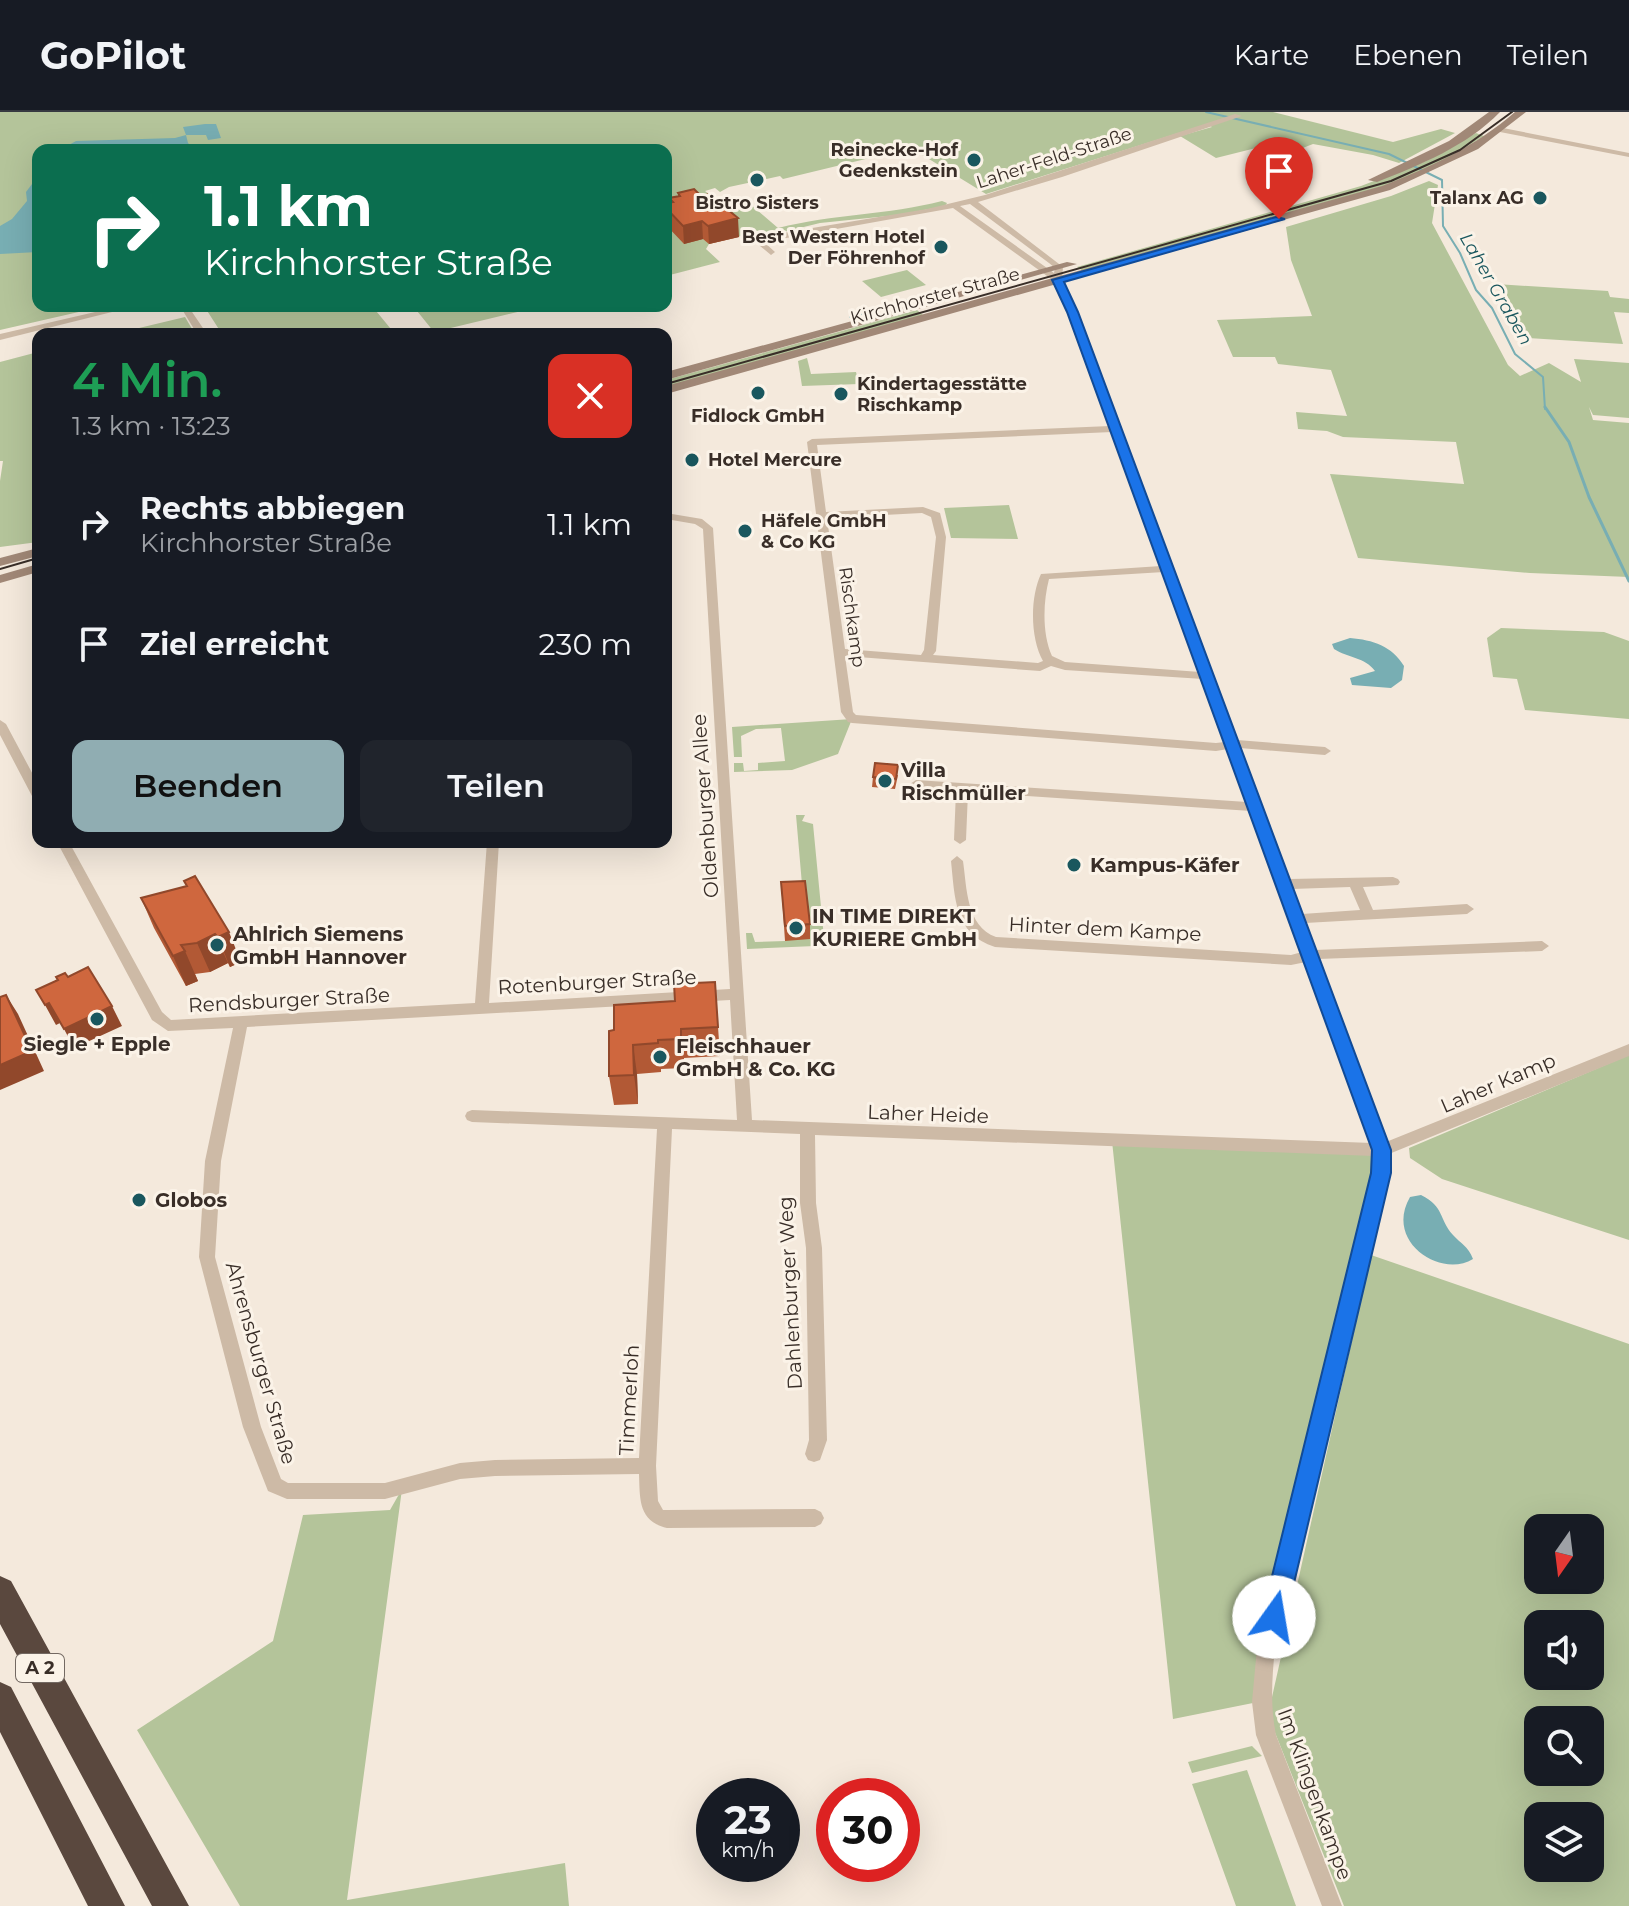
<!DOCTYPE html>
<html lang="de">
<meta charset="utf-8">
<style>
body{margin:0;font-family:Montserrat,sans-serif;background:#20242c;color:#f1f3f6;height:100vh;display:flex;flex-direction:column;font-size:30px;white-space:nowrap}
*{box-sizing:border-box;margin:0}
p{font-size:26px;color:#9ea1a6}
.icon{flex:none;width:44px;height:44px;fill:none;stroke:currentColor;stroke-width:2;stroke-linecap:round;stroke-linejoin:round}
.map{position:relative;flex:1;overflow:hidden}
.sheet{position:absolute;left:32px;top:216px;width:640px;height:520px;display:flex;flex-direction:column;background:#171b24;border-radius:16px;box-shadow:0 8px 32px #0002}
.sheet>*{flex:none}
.top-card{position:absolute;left:32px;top:32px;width:640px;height:168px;border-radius:16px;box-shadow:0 8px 32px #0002;background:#0b6e4f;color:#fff;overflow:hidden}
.needle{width:52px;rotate:194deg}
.fabs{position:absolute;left:1524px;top:1402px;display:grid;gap:16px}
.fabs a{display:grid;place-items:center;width:80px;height:80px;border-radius:16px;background:#171b24;box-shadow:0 8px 32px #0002;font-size:40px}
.speed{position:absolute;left:696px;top:1666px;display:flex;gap:16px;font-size:40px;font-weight:700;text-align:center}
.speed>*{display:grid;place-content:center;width:104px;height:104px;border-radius:50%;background:#171b24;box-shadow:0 8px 32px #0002;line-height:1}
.speed small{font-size:20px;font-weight:400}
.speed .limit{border:12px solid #d22;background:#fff;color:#111}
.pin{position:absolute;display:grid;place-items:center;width:68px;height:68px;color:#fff;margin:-82px -34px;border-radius:50% 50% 50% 0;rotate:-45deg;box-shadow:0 0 8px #0007}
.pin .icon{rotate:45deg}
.me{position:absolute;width:88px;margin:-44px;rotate:13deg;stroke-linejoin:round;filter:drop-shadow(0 0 6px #0008)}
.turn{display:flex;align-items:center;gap:28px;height:168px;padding:0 40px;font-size:36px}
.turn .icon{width:104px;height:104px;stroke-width:2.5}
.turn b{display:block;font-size:56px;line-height:68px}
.round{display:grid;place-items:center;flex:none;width:84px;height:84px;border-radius:16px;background:#20242c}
.summary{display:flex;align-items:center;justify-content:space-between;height:136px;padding:0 40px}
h1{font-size:48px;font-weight:600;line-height:60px;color:#1e9e55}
.button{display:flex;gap:16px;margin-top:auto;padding:16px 40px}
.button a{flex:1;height:92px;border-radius:16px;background:#90adb2;color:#111;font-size:32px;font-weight:600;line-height:92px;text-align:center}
.button a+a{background:#20242c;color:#f1f3f6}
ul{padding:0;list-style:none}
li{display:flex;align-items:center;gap:24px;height:120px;padding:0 40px}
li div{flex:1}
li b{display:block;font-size:30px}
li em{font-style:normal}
header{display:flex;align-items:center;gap:48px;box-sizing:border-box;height:112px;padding:0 40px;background:#171b24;border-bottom:2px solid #363941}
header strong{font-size:38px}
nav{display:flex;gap:44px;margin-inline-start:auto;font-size:28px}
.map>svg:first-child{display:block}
.green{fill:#b4c49a;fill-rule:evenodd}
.water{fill:#78aeb3}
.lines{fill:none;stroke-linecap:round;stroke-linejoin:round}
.stream-far1{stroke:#78aeb3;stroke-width:2}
.stream{stroke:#78aeb3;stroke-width:3}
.street{fill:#cdbaa6;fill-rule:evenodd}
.secondary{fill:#a18877;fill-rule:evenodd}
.highway{fill:#5a483e;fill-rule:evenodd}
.tram{stroke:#392e28;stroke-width:2}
.wall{fill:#b25935}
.shaded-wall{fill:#91482b}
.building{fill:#cf673e;stroke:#91482b;stroke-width:2}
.route{fill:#1a73e8;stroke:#114b97;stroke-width:2}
.poi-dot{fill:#1a575e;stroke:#fbf3e8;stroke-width:3}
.labels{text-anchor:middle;stroke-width:6;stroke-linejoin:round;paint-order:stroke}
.far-poi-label{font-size:18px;font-weight:bold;fill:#392e28;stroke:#fbf3e8;text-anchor:end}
.far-street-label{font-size:18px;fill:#392e28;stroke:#fbf3e8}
.far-water-label{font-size:18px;font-style:italic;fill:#1a575e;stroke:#fbf3e8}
.shield{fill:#fbf3e8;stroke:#736962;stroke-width:2}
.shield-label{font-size:18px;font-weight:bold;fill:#392e28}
.poi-label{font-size:20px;font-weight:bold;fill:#392e28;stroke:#fbf3e8;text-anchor:start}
.street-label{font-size:20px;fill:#392e28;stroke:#fbf3e8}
</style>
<header>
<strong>GoPilot</strong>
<nav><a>Karte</a><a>Ebenen</a><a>Teilen</a></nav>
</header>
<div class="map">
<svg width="1629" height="1794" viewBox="0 0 1629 1794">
<rect width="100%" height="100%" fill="#f4e9dc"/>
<path class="green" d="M 0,0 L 1273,0 L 1393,30 L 1441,17 L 1455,21 L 1399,51 L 1373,43 L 1313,32 L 1290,41 L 1260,35 L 1216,46 L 1180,24 L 1212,15 L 1207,12 L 986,82 L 911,36 L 783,67 L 780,64 L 729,75 L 720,80 L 715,76 L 705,79 L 720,91 L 743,86 L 778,116 C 833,102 888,103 942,89 L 947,91 L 945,94 L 898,103 L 820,111 L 763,125 L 759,122 L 765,118 L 709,132 L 706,137 L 720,150 L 666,164 L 666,38 L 38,38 L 38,194 L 105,194 L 0,218 Z
M 1476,21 L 1484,24 L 1437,53 L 1371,79 L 1083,159 L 1077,155 L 1361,74 L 1426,49 Z
M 1429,69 L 1438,73 L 1432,111 L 1508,253 L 1520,264 L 1549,251 L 1581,270 L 1574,247 L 1629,251 L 1629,306 L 1593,303 L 1589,295 L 1593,308 L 1629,311 L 1629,465 L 1530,461 L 1358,446 L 1330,362 L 1464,372 L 1456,330 L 1343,325 L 1327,319 L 1298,317 L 1296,300 L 1347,304 L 1331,258 L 1278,252 L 1275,245 L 1233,245 L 1217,208 L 1312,204 L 1291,148 L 1286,115 L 1391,84 Z
M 907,158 L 926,173 L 881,185 L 862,169 Z
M 1496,172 L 1608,179 L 1610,185 L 1629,187 L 1629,201 L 1614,200 L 1623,232 L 1528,226 Z
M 204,194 L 372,194 L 395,222 L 222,222 Z
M 413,194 L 543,194 L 434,220 Z
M 917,198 L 923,203 L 666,275 L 666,268 Z
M 185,205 L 195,222 L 114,222 Z
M 38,240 L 38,430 L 0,435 L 0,369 L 3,349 L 0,349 L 0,250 Z
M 807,246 L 811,262 L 856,260 L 859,272 L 802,274 L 798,249 Z
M 1009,393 L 1018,427 L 951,426 L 944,396 Z
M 1501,516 L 1604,520 L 1629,529 L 1629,607 L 1525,598 L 1517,567 L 1493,565 L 1487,526 Z
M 852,607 L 838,642 L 792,658 L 734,660 L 734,651 L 743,651 L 744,659 L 758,658 L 758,651 L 785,649 L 781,616 L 756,617 L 741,624 L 742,645 L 734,645 L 732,615 Z
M 796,703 L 805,703 L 802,709 L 813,712 L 824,826 L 815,834 L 747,837 L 746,821 L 752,821 L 755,830 L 785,829 L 803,784 Z
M 1629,943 L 1629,1128 L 1442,1067 L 1410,1046 L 1409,1036 Z
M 1112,1029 L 1382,1038 L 1253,1591 L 1173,1607 Z
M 1371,1143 L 1629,1232 L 1629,1794 L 1344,1794 L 1268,1603 ZM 1538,1416 L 1590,1416 L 1590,1468 L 1538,1468 ZM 1538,1512 L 1590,1512 L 1590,1564 L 1538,1564 ZM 1538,1608 L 1590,1608 L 1590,1660 L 1538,1660 ZM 1538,1704 L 1590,1704 L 1590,1756 L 1538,1756 Z
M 402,1377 L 347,1788 L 565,1751 L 569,1794 L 240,1794 L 137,1618 L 273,1529 L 303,1403 L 390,1398 Z
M 1252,1634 L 1262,1644 L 1192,1661 L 1188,1650 Z
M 1247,1658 L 1296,1794 L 1236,1794 L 1192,1672 Z"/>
<path class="water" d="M 205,12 L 216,12 L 221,26 L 208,28 L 206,23 L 186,23 L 188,31 L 195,38 L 60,38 L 76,29 L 175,26 L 186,23 L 183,15 Z
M 38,64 L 38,140 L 0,142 L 0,114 L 12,107 L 27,89 L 26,80 Z
M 1350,526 C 1373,528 1392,534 1404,554 L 1402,568 L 1391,576 L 1352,573 L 1350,566 L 1375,559 C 1365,545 1348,546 1334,537 L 1332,532 Z
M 1421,1083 C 1445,1095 1438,1106 1453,1123 C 1461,1132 1468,1134 1473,1147 C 1441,1167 1384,1130 1410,1085 Z"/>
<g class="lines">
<path class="stream-far1" d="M 1206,0 L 1389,42 L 1442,68 L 1443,114 L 1460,141 L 1476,178 L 1492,196 L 1515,242 L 1543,265 L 1545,297
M 898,191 L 928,182
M 850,205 L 882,196"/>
<path class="stream" d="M 1545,295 L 1569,330 L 1589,385 L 1629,469"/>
<path class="street" d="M 1235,2 L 1242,4 L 1062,65 L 978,90 L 1063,155 L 1062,168 L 1074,192 L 1237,628 L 1325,635 L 1331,639 L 1325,643 L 1240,636 L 1289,767 L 1393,765 L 1398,767 L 1400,770 L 1398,773 L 1363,775 L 1373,798 L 1467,792 L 1474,797 L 1467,802 L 1305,811 L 1315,838 L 1542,829 L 1549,834 L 1542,839 L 1318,847 L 1386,1030 L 1629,932 L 1629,944 L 1389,1042 L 1389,1061 L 1275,1536 C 1272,1565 1270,1594 1276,1623 L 1342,1794 L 1322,1794 L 1256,1623 L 1252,1590 L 1257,1536 L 1373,1061 L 1374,1044 L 815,1023 L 816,1091 L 822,1136 L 827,1328 L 820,1348 L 814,1350 L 808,1348 L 805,1342 L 809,1328 L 806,1136 L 800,1091 L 800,1022 L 672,1017 L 656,1354 L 658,1389 L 663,1398 L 667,1398 L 815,1397 L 821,1400 L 824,1406 L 821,1412 L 815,1415 L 667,1416 C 638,1409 640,1387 639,1362 L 495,1364 L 460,1367 L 385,1387 L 287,1387 L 268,1379 L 243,1315 L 199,1145 L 205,1049 L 233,916 L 168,919 L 152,908 L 57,730 L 69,730 L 162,900 L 171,908 L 475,891 L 487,730 L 499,730 L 489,891 L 730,877 L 703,417 L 695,412 L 666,407 L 666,401 L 702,407 L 713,416 L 752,1008 L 1372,1031 L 1306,850 L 1291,853 L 995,835 C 954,822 955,786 951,749 L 957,744 L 963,749 C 967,776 966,814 996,825 L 1291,843 L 1302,840 L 1251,699 L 968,680 L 966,728 L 960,732 L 954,728 L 956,679 L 916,676 L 910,672 L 916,668 L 1247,690 L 1228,637 L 1216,639 L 852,611 L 848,610 L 841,600 L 807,330 L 812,327 L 1110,314 L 1066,192 L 1054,169 L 953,96 L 764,130 L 775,140 L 771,143 L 754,129 L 782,121 L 927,97 L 985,83 ZM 970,92 L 1049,151 L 1055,156 L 1054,161 L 960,94 ZM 1112,320 L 1161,454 L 1041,462 C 1030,485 1030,526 1043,549 L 1038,551 L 933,543 L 936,539 L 946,425 L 940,401 L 923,395 L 826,400 L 817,333 ZM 922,401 L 931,405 L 936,425 L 924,538 L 921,543 L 845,537 L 827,406 ZM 1164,460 L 1200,560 L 1065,550 L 1052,544 C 1042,522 1043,490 1049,467 ZM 845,544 L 1040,559 L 1051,554 L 1065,558 L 1203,567 L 1225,630 L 1216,631 L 856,603 L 853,600 ZM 1350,775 L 1360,798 L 1302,802 L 1292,777 ZM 730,888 L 737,1008 L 472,998 L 467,1000 L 465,1004 L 467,1008 L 472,1010 L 657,1017 L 639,1346 L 495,1348 L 460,1351 L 385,1371 L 288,1371 L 281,1367 L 261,1315 L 215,1145 L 221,1049 L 247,915 Z
M 1503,16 L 1629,41 L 1629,45 L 1500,20 L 1500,16 Z
M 121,194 L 136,194 L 0,228 L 0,222 Z
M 180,194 L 188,194 L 207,222 L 197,222 Z
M 0,608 L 6,612 L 38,672 L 38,688 L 32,684 L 0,623 Z"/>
<path class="secondary" d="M 1489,0 L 1500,0 C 1467,34 1420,53 1377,70 L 1368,68 L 1449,29 Z
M 1515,0 L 1526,0 L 1478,37 L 1390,78 L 666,282 L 666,274 L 1382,74 C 1431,55 1476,34 1515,0 Z
M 1067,150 L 1077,152 L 666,268 L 666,260 Z
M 38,436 L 38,444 L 0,454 L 0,446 Z
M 38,452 L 38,460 L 0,471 L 0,463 Z"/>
<path class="highway" d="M 0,1464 L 11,1469 L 189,1794 L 152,1794 L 0,1512 Z
M 0,1570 L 11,1575 L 125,1794 L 88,1794 L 0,1620 Z"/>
<path class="tram" d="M 666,272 L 1391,69 L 1460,38 L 1512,0
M 0,457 L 38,446"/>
</g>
<path class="wall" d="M 678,81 L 739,125 L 709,132 L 703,127 L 684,132 L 666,113 L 666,91 L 669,90 L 669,86 L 678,84 Z
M 898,663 L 895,677 L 872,675 L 873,665 Z
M 184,769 L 241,850 L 230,855 L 228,851 L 210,860 L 195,862 L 198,869 L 186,874 L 154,816 L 141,786 L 187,775 Z
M 781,770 L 810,812 L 810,827 L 785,829 Z
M 715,870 L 720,944 L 684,946 L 684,956 L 661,957 L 661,960 L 637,962 L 638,992 L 614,993 L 609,964 L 614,918 Z"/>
<path class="shaded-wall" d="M 738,106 L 739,125 L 709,132 L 708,114 Z
M 702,109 L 703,127 L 684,132 L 683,114 Z
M 229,820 L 241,850 L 230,855 L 218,825 Z
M 215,822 L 228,851 L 210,860 L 197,831 Z
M 185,839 L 198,869 L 186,874 L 173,844 Z
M 6,883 L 18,902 L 44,959 L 0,978 L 0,953 Z
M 49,891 L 60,911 L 56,913 L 45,893 Z
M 112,894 L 122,914 L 74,936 L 64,917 Z
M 633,933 L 637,962 L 638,992 L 634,963 Z"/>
<path class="building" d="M 694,77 L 701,84 L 709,82 L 738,106 L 708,114 L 702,109 L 683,114 L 666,96 L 666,91 L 673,90 L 669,86 L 680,84 L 678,81 Z
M 875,651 L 898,653 L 896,667 L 873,665 Z
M 195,764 L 229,820 L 218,825 L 215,822 L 197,831 L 181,833 L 185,839 L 173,844 L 141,786 L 187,774 L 184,769 Z
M 805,769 L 810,812 L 785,814 L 781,770 Z
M 88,855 L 112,894 L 64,917 L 49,891 L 45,893 L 36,878 L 58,868 L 56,865 L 65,861 L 68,865 Z
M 715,870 L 718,915 L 681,917 L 681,927 L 658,928 L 658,931 L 633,933 L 634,963 L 609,964 L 609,919 L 614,918 L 614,893 L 675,889 L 674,872 Z
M 6,883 L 32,939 L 0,953 L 0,885 Z"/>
<path class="route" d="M 1276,105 L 1285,107 L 1064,170 L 1078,200 L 1391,1038 L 1391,1061 L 1286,1505 L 1282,1514 L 1274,1517 L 1265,1514 L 1262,1505 L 1371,1061 L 1372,1038 L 1067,200 L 1052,168 Z"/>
<g class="poi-dot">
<circle cx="974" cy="48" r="8"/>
<circle cx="757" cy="68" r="8"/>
<circle cx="1540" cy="86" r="8"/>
<circle cx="941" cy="135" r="8"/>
<circle cx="758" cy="281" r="8"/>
<circle cx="841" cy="282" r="8"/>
<circle cx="692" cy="348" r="8"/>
<circle cx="745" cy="419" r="8"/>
<circle cx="885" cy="669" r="8"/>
<circle cx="1074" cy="753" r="8"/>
<circle cx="796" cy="816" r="8"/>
<circle cx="217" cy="833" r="8"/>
<circle cx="97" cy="907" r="8"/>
<circle cx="660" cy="945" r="8"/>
<circle cx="139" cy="1088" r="8"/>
</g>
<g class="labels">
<g class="far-poi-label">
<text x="958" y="44">Reinecke-Hof<tspan x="958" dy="21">Gedenkstein</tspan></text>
<text x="1524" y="92">Talanx AG</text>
<text x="757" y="97" text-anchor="middle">Bistro Sisters</text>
<text x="925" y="131">Best Western Hotel<tspan x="925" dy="21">Der Föhrenhof</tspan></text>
<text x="857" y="278" text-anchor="start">Kindertagesstätte<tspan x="857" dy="21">Rischkamp</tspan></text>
<text x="758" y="310" text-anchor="middle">Fidlock GmbH</text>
<text x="708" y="354" text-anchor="start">Hotel Mercure</text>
<text x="761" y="415" text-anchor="start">Häfele GmbH<tspan x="761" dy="21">&amp; Co KG</tspan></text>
</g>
<g class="far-street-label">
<text transform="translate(1054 46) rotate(-18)" y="6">Laher-Feld-Straße</text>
<text transform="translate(935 184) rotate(-15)" y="6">Kirchhorster Straße</text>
<text transform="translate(852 505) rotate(82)" y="6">Rischkamp</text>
</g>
<g class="far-water-label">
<text transform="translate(1496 177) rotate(60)" y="6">Laher Graben</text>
</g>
<rect class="shield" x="16" y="1542" width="48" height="28" rx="6"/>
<g class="shield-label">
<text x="40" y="1562">A 2</text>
</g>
<g class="poi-label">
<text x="901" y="665">Villa<tspan x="901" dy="23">Rischmüller</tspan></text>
<text x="1090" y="760">Kampus-Käfer</text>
<text x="812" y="811">IN TIME DIREKT<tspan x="812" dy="23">KURIERE GmbH</tspan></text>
<text x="233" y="829">Ahlrich Siemens<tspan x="233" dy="23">GmbH Hannover</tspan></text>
<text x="97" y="939" text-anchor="middle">Siegle + Epple</text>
<text x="676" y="941">Fleischhauer<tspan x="676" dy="23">GmbH &amp; Co. KG</tspan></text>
<text x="155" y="1095">Globos</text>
</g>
<g class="street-label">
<text transform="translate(705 694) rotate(-94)" y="7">Oldenburger Allee</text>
<text transform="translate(1105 817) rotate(3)" y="7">Hinter dem Kampe</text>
<text transform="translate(597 870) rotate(-3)" y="7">Rotenburger Straße</text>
<text transform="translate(289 888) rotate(-3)" y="7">Rendsburger Straße</text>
<text transform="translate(1498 971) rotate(-23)" y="7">Laher Kamp</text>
<text transform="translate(928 1002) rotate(2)" y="7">Laher Heide</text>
<text transform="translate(790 1181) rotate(-93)" y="7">Dahlenburger Weg</text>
<text transform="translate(261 1251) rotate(74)" y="7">Ahrensburger Straße</text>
<text transform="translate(629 1288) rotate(-87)" y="7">Timmerloh</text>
<text transform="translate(1315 1682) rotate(70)" y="7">Im Klingenkampe</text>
</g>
</g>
</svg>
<div class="fabs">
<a><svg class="needle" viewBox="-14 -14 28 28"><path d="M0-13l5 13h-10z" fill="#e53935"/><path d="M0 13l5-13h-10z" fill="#9ea1a6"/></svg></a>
<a><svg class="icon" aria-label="sound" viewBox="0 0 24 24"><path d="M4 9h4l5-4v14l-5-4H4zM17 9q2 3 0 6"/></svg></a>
<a><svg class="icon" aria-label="search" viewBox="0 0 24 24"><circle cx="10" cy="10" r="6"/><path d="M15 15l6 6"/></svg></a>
<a><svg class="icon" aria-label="layers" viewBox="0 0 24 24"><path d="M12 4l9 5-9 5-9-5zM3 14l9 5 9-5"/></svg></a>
</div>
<div class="speed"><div>23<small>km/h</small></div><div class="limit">30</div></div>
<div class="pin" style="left:1279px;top:107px;background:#d93025"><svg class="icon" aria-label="arrive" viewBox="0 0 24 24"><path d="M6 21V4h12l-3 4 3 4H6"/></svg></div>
<svg class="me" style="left:1274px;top:1505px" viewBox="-20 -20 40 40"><circle r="19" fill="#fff"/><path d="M0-13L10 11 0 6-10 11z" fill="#1a73e8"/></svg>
<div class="top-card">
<div class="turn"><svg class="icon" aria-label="right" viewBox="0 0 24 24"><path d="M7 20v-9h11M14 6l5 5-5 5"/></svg><div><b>1.1 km</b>Kirchhorster Straße</div></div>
</div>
<section class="sheet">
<div class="summary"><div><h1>4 Min.</h1><p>1.3 km · 13:23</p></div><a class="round" style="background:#d93025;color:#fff"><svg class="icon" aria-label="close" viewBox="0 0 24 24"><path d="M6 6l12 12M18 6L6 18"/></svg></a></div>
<ul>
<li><svg class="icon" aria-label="right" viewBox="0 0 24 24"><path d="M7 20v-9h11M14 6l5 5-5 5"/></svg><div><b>Rechts abbiegen</b><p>Kirchhorster Straße</p></div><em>1.1 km</em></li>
<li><svg class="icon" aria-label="arrive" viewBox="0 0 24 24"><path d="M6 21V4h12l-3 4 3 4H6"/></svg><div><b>Ziel erreicht</b></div><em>230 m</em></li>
</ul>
<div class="button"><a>Beenden</a><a>Teilen</a></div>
</section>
</div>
